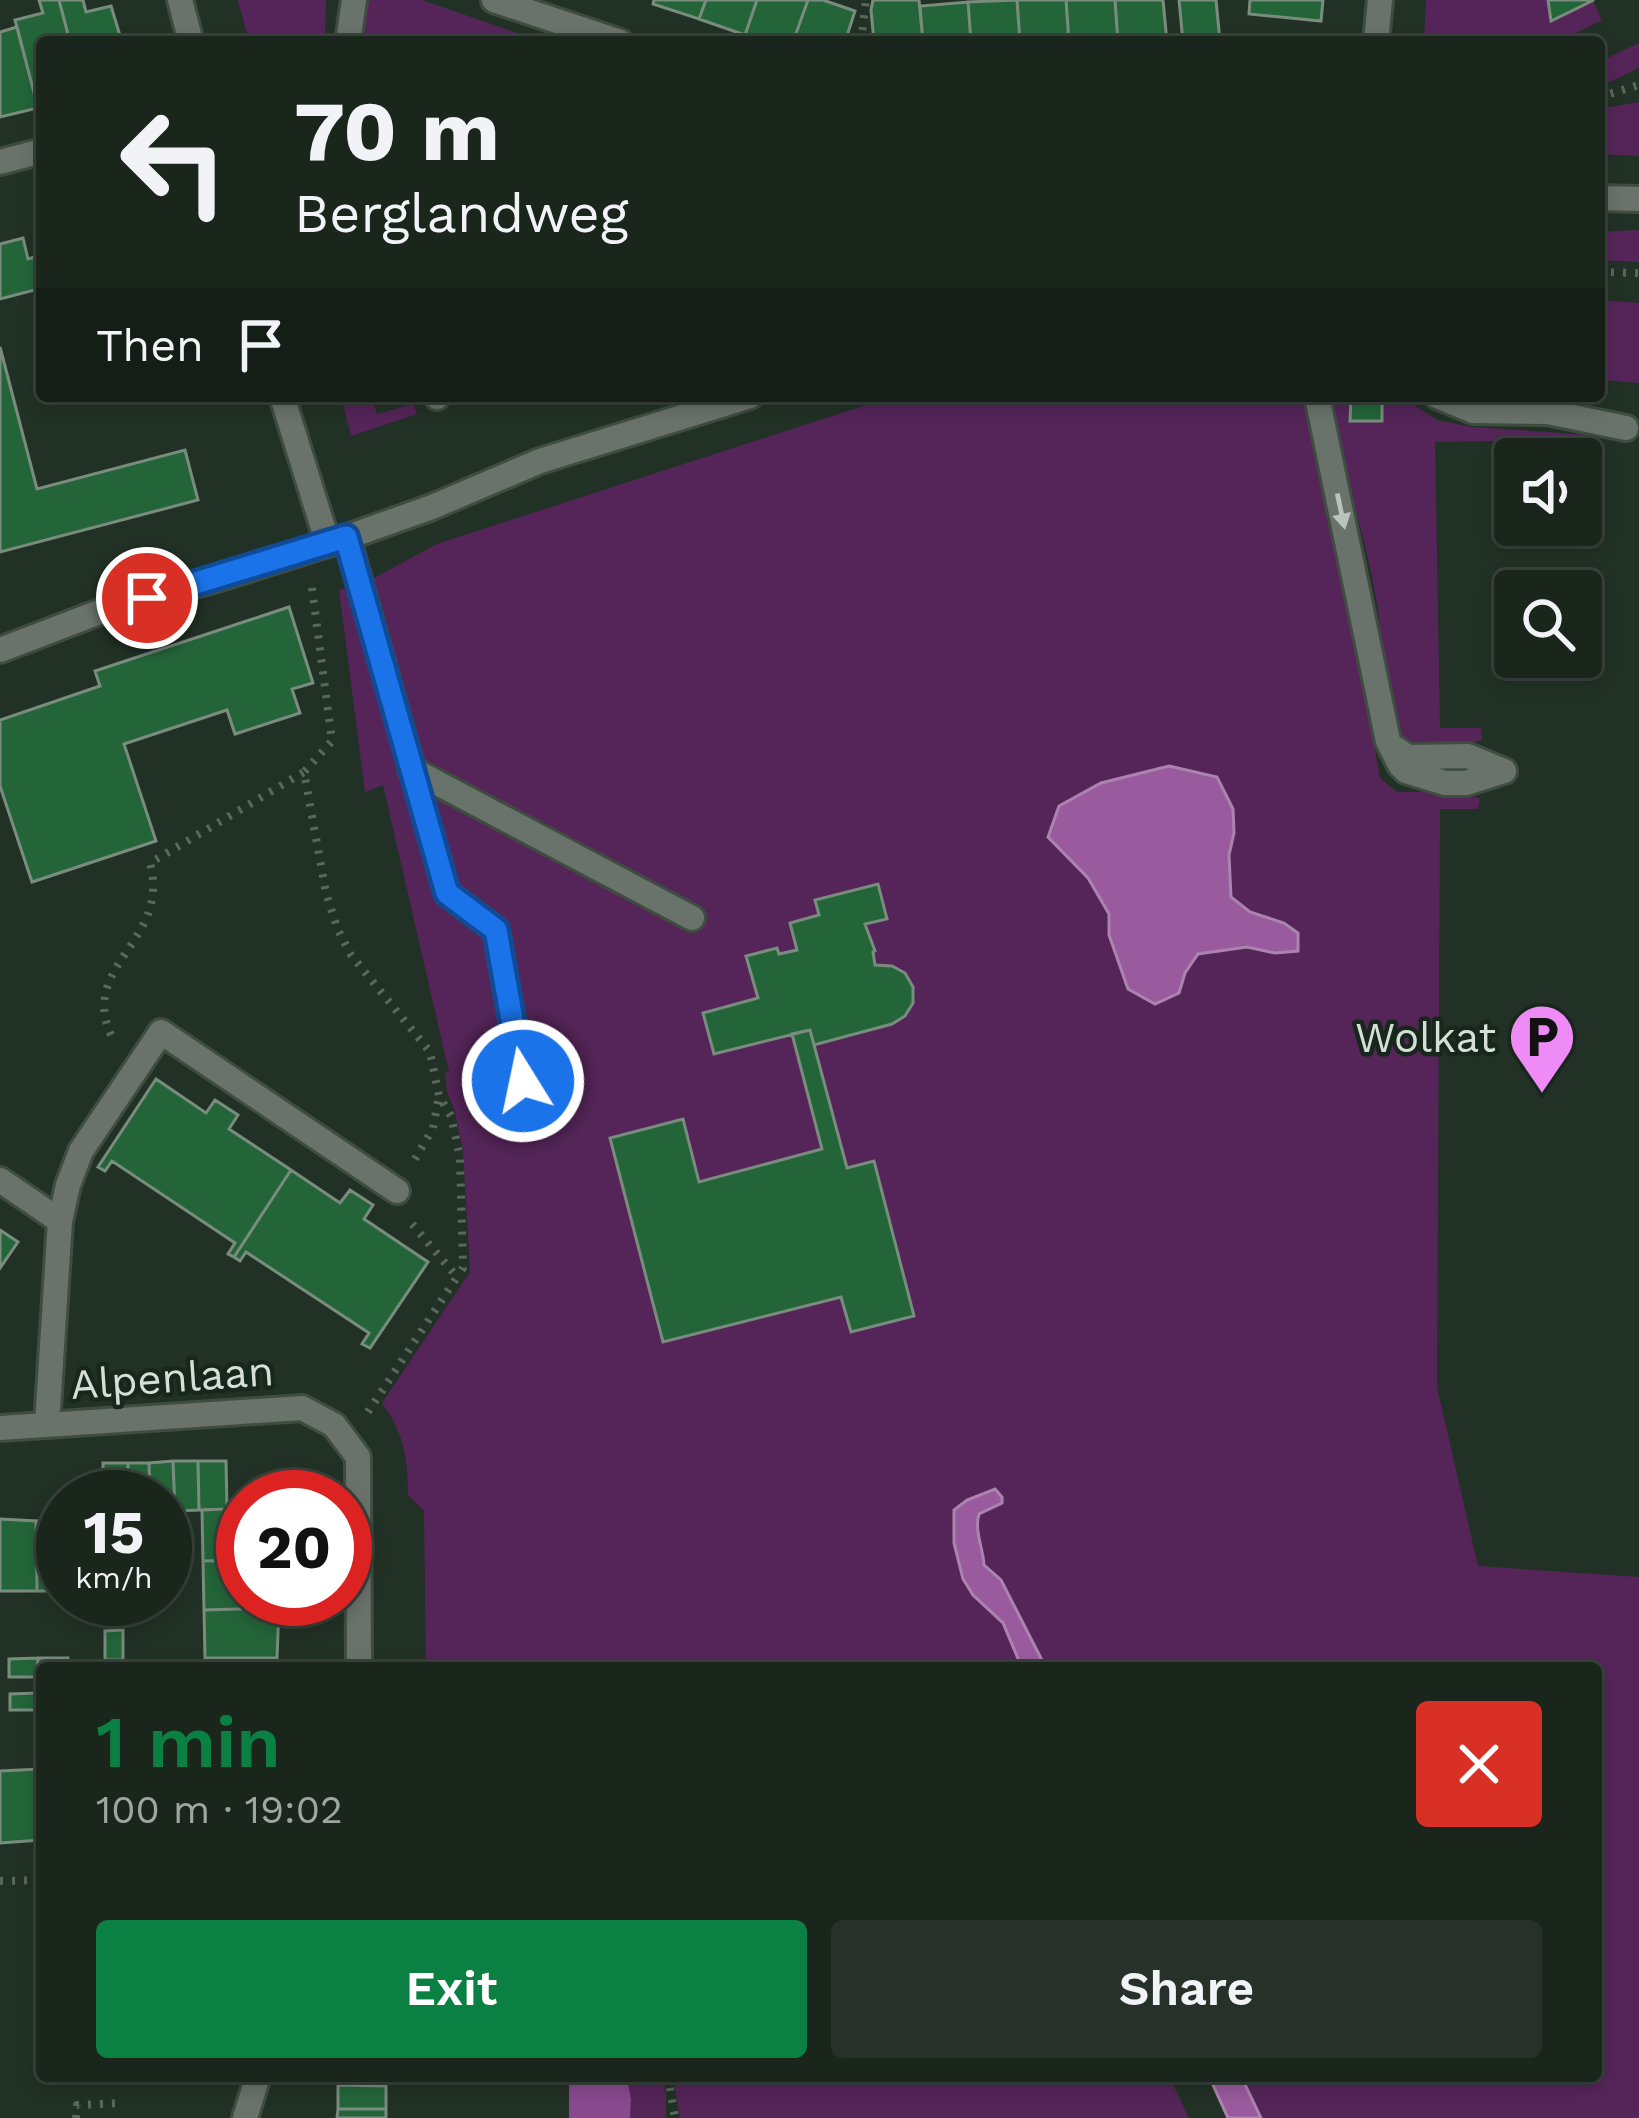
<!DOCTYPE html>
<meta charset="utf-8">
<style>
body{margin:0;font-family:"Work Sans",sans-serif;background:#273129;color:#f1f3f6;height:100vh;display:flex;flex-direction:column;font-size:45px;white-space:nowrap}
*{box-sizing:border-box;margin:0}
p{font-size:39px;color:#9fa5a3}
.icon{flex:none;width:66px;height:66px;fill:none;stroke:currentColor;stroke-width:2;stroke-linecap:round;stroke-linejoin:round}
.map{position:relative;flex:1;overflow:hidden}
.side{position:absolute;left:36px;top:1662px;width:1566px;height:420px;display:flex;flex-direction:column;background:#1a251c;border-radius:12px;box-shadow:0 6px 18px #0003,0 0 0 3px #38423b}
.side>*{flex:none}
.hud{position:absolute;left:36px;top:36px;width:1569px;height:366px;border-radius:12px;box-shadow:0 6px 18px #0003,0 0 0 3px #38423b;background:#1a251c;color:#f1f3f6;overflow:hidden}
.tools{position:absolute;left:1494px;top:438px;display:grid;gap:24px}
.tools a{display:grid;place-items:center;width:108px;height:108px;border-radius:12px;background:#1a251c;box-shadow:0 6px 18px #0003,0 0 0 3px #38423b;font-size:60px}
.speed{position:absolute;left:36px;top:1470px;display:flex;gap:24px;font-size:60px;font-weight:700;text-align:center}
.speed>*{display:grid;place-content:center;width:156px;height:156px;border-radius:50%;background:#1a251c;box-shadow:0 6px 18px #0003,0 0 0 3px #38423b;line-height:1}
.speed small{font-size:30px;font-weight:400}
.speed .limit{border:18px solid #d22;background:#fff;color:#111}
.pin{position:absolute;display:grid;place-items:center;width:102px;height:102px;color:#fff;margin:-51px;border:6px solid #fff;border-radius:50%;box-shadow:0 3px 12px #0007}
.me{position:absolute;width:132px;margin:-66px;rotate:350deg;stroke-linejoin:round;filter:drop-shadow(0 0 9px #0008)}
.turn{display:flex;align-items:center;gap:42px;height:252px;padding:0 60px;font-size:54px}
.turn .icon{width:156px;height:156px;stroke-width:2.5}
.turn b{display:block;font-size:84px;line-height:102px}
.then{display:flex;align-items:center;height:114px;padding:0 60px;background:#0003;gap:24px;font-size:45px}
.round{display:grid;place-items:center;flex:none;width:126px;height:126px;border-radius:12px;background:#273129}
.head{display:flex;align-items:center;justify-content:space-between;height:204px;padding:0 60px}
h1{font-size:72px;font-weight:600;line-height:90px;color:#0b8043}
.action{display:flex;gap:24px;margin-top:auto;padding:24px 60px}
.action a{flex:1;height:138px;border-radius:12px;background:#0b8043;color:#fff;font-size:48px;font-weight:600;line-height:138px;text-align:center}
.action a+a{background:#273129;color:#f1f3f6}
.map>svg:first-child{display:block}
.green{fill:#552559;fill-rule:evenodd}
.forest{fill:#884a8d}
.water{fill:#995b9e;stroke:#ab83af;stroke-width:3}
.building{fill:#236539;stroke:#7a8c7e;stroke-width:3}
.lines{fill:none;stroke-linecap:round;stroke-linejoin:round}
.service-casing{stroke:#3f4d41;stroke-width:30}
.minor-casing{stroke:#3f4d41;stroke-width:30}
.path{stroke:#5a675c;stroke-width:8;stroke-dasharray:3 9;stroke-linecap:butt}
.service{stroke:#6a726c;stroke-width:24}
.minor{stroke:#6a726c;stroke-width:24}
.oneway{fill:#bac4bc}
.route-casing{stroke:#114b97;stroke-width:30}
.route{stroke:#1a73e8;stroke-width:21}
.labels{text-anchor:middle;stroke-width:9;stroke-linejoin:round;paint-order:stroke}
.poi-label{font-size:42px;fill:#d5dfd7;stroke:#18271c;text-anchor:end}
.street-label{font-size:42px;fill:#d5dfd7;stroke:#18271c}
</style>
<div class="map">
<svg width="1639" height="2118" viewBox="0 0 1639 2118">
<rect width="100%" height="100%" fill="#223125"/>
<path class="green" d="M 238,0 L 326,0 L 325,37 L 308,42 L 249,42 Z
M 368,0 L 422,0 L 543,42 L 362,42 Z
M 1426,0 L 1548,0 L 1552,20 L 1593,1 L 1602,20 L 1576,33 L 1580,42 L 1424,42 Z
M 1639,43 L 1639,68 L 1599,87 L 1599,62 Z
M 1639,102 L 1639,156 L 1599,154 L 1599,109 Z
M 1639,230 L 1639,262 L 1599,260 L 1599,232 Z
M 1599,300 L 1639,303 L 1639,383 L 1599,380 Z
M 341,396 L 371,396 L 377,414 L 414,404 L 417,414 L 351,436 Z
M 894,396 L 1302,396 L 1341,561 L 1380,778 L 1397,792 L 1465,792 L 1480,799 L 1478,809 L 1440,809 L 1437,1387 L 1478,1566 L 1639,1577 L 1639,2118 L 1261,2118 L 1241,2076 L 1596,2076 L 1596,1668 L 1046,1668 L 1001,1580 L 984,1566 C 983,1555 974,1523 978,1516 C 982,1509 996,1503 1002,1497 L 995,1489 L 967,1500 L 957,1561 L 973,1595 L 1003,1623 L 1022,1668 L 426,1668 L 424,1510 L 408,1495 C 408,1459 404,1433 382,1403 L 470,1272 L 463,1150 L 455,1112 L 447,1092 L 445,1073 L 449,1072 L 383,785 L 365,792 L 339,590 L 367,580 L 372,584 L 372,579 L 437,544 ZM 1234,833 L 1229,855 L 1231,897 L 1250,912 L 1284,923 L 1298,933 L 1298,950 L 1275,953 L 1247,947 L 1198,954 L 1185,973 L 1179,993 L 1109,935 L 1110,914 L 1088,878 L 1048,837 ZM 878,885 L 887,918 L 865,924 L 875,950 L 873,952 L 875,965 C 889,965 901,967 909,979 C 939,1025 842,1038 815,1045 L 810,1030 L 715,1054 L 703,1013 L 758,998 L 747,956 L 797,950 L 790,924 L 819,915 L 816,900 Z
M 1330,396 L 1351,396 L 1350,420 L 1382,421 L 1382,396 L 1406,396 L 1411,403 L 1437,420 L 1472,427 L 1592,435 L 1601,445 L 1601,459 L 1560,459 L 1558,440 L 1435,442 L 1440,728 L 1481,728 L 1482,740 C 1461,748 1420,755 1403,736 C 1381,713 1384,669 1381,639 C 1375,557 1342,478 1330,396 Z
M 627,2076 L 662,2076 L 666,2093 L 666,2118 L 630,2118 L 631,2100 Z
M 673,2076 L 1169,2076 L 1189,2118 L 680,2118 Z"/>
<path class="forest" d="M 569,2076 L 627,2076 L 631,2100 L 630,2118 L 569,2118 Z"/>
<path class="water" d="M 1169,766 L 1217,777 L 1233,809 L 1234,833 L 1229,855 L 1231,897 L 1250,912 L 1284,923 L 1298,933 L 1298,951 L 1275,953 L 1247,947 L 1198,954 L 1185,973 L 1179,993 L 1155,1004 L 1128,989 L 1109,935 L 1109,914 L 1088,878 L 1048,837 L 1059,806 L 1101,783 Z
M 995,1489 L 1002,1497 L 1002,1503 L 979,1514 C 974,1530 983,1548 984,1565 L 1001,1580 L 1046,1668 L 1022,1668 L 1003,1623 L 973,1595 L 963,1579 L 954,1543 L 954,1510 L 967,1500 Z
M 1209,2076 L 1241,2076 L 1261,2118 L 1228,2118 Z"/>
<path class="building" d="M 39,0 L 59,0 L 70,42 L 42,42 L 42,107 L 38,108 L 15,20 L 43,13 Z
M 59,0 L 83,0 L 86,12 L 111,6 L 122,42 L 70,42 Z
M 654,0 L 706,0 L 699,19 L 653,4 Z
M 706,0 L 757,0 L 745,35 L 699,19 Z
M 757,0 L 808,0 L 793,42 L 763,42 L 745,35 Z
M 808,0 L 823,0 L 855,11 L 845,42 L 793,42 Z
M 873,0 L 919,0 L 923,42 L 874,42 L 871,10 Z
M 1017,0 L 1066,0 L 1069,42 L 1020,42 Z
M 1017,0 L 1020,42 L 971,42 L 968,2 Z
M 1066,0 L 1115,0 L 1118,42 L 1069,42 Z
M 1115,0 L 1163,0 L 1167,42 L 1118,42 Z
M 1179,0 L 1216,0 L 1220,41 L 1183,42 Z
M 1250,0 L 1323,0 L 1321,21 L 1249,14 Z
M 1548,0 L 1594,0 L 1551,21 Z
M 968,2 L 971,42 L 923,42 L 920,6 Z
M 17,27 L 38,108 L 0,117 L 0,32 Z
M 23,238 L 28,259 L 42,255 L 42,288 L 0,299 L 0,244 Z
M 0,347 L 37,489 L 185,450 L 198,500 L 0,552 Z
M 1351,396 L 1382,396 L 1382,421 L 1350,421 Z
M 289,607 L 313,683 L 292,689 L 300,713 L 235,734 L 227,710 L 124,744 L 156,841 L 32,882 L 0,786 L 0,720 L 100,686 L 95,671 Z
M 878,884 L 887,919 L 865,924 L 875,951 L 873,952 L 875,965 L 892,966 L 905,973 L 913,987 L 913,1003 L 905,1016 L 892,1024 L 814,1045 L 810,1030 L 714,1054 L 703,1013 L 758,998 L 746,956 L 777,948 L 779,954 L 797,950 L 790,923 L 819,915 L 815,900 Z
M 810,1030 L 847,1168 L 874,1161 L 914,1316 L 851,1332 L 841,1297 L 663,1342 L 610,1138 L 683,1119 L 699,1182 L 822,1149 L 792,1034 Z
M 156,1079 L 206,1113 L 215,1100 L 238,1115 L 229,1129 L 291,1170 L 234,1257 L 228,1254 L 235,1243 L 112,1161 L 105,1171 L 98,1167 Z
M 291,1170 L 340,1203 L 350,1190 L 373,1205 L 364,1219 L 428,1262 L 370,1348 L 362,1344 L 369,1333 L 246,1252 L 240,1261 L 234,1257 Z
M 0,1230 L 18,1242 L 0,1268 Z
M 173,1461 L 175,1511 L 165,1511 L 165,1497 L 150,1497 L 149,1463 Z
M 173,1461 L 198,1461 L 199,1510 L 175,1511 Z
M 198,1461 L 226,1461 L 227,1509 L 199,1510 Z
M 103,1463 L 128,1463 L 128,1497 L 103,1497 Z
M 128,1463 L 149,1463 L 150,1497 L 128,1497 Z
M 227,1509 L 243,1509 L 243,1560 L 203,1561 L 202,1510 Z
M 0,1519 L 36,1521 L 37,1591 L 0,1591 Z
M 63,1520 L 63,1591 L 37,1591 L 36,1521 Z
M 243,1560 L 243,1599 L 279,1599 L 279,1608 L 204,1610 L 203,1561 Z
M 279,1608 L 277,1658 L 205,1658 L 204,1610 Z
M 123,1630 L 123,1660 L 105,1660 L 105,1631 Z
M 38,1658 L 68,1658 L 68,1668 L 42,1668 L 42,1677 L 37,1677 Z
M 38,1658 L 37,1677 L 9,1677 L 9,1659 Z
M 205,1658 L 277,1658 L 277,1668 L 205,1668 Z
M 38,1693 L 38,1710 L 10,1710 L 10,1694 Z
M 39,1769 L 40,1840 L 0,1843 L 0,1771 Z
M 338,2076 L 386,2076 L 386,2086 L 338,2085 Z
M 338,2085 L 386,2086 L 386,2109 L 338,2109 Z
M 338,2109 L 386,2109 L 386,2118 L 337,2118 Z"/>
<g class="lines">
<g class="service-casing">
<path id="service" d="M 348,42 L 354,0
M 437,396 L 437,397
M 1317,396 L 1388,741 L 1400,765 L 1406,771 L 1445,783 L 1466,783 L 1504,771
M 1437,396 L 1473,411 L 1548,412 L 1626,428
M 347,537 L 447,893 L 496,930 L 523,1081
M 1393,747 L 1408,757 L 1468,756 L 1504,771
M 411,769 L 692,918"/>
</g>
<g class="minor-casing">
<path id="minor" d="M 180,0 L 191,42
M 494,0 L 620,42
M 1376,42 L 1380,0
M 0,162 L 42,151
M 1599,198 L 1639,199
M 282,396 L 328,544
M 0,650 L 110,608 L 220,578 L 328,544 L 432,507 L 540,461 L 750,396
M 0,1180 L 60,1221
M 47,1424 L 60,1221 L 68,1185 L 81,1151 L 161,1032 L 397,1191
M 0,1428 L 302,1408 L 334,1425 L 358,1457 L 359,1668
M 245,2118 L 258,2076"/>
</g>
<path class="path" d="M 861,42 L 866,0
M 1599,97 L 1639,85
M 1599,272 L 1639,273
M 312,588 L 332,741 L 304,772 L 326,893 L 338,930 L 351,955 L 430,1052 L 439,1096 L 451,1116 L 460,1157 L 463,1268 L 457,1277
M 111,1035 C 79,964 171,942 150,863 L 304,772
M 415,1159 L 433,1128 L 439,1096
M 368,1412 L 457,1277 L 412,1224
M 0,1881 L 42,1880
M 668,2076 L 675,2118
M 76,2118 L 77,2105 L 122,2103"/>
<use href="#service" class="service"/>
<use href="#minor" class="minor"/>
</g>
<defs><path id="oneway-solid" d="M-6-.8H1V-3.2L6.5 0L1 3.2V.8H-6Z" transform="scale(3)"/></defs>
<use class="oneway" href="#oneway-solid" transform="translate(1341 511) rotate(78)"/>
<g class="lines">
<g class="route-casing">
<path id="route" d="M 147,598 L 346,537 L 447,893 L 496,930 L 523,1081"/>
</g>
<use href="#route" class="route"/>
</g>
<defs>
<g id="parking-pin" transform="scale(3.45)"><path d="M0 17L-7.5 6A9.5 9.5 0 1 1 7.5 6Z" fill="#ef8bf7" stroke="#18271c"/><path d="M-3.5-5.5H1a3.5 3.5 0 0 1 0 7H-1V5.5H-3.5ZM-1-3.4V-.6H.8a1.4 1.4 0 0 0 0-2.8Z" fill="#111"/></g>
</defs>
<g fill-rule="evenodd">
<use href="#parking-pin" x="1542" y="1037"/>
</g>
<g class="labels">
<g class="poi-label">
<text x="1496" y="1052">Wolkat</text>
</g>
<g class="street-label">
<text transform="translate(172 1377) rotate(-4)" y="15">Alpenlaan</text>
</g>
</g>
</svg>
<div class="tools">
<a><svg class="icon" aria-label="sound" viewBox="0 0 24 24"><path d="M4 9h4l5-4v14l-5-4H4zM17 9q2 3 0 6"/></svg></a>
<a><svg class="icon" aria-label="search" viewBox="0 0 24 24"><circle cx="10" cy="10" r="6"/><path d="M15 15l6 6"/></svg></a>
</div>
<div class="speed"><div>15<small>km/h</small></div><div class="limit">20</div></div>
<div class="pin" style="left:147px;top:598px;background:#d93025"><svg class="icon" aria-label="arrive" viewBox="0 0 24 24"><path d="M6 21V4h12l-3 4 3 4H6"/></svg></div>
<svg class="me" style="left:523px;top:1081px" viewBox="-20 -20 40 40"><circle r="17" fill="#1a73e8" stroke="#fff" stroke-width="3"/><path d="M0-11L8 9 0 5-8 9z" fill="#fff"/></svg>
<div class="hud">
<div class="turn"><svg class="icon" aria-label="left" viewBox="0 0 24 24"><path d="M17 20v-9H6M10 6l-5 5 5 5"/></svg><div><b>70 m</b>Berglandweg</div></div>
<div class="then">Then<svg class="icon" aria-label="arrive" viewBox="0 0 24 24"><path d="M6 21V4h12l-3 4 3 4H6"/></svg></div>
</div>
<section class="side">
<div class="head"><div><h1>1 min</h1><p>100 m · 19:02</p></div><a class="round" style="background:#d93025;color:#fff"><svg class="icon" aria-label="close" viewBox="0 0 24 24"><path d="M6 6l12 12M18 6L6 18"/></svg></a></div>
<div class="action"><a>Exit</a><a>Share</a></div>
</section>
</div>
